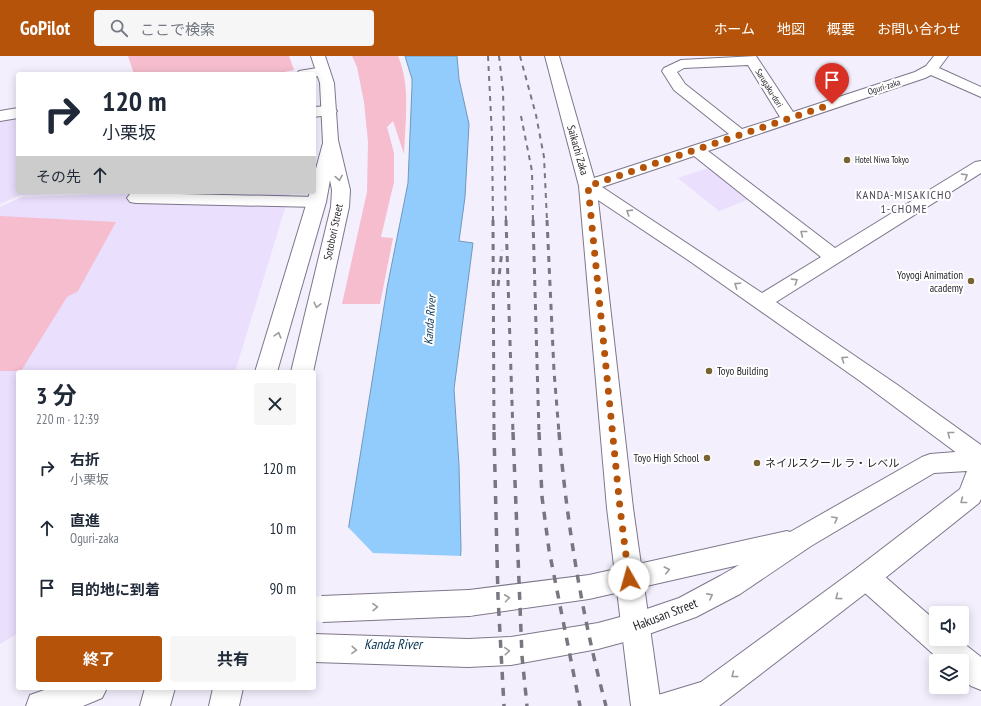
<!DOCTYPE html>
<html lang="ja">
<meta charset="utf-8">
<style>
body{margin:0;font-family:"PT Sans Narrow","Noto Sans JP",sans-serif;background:#f6f6f7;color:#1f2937;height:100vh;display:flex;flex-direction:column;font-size:15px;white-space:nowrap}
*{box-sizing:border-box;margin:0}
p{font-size:13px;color:#747a83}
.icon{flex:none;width:22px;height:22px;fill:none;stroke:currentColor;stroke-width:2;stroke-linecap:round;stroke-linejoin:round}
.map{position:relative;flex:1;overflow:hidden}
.drawer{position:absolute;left:16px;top:314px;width:300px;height:320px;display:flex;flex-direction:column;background:#fff;border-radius:4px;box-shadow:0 2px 10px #0003}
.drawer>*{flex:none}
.top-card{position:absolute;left:16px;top:16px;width:300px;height:122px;border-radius:4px;box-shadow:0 2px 10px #0003;background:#fff;color:#1f2937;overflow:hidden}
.buttons{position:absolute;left:929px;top:550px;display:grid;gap:8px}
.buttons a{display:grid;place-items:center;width:40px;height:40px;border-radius:4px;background:#fff;box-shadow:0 2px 10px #0003;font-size:20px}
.pin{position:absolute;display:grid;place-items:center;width:34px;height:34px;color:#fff;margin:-41px -17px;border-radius:50% 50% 50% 0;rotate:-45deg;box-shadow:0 0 4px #0007}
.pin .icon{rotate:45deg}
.me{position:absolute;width:44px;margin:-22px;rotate:353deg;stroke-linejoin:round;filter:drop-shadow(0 0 3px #0008)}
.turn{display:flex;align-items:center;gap:14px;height:84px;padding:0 20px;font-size:18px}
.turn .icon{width:52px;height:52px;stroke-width:2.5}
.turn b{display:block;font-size:28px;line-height:34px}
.then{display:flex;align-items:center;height:38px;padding:0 20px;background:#0003;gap:8px;font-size:15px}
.round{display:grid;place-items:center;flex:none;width:42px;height:42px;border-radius:4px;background:#f6f6f7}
.head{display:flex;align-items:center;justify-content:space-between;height:68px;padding:0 20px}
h1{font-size:24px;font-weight:700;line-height:30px}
.primary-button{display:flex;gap:8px;margin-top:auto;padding:8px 20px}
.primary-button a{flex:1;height:46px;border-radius:4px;background:#b45309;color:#fff;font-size:16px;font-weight:700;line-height:46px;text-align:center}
.primary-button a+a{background:#f6f6f7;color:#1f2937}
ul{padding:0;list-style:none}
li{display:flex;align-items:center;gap:12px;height:60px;padding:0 20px}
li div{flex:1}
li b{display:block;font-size:15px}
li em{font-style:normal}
header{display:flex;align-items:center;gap:24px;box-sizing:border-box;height:56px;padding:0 20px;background:#b45309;color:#fff}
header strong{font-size:19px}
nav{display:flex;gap:22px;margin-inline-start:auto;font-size:14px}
.search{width:280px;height:36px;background:#f6f6f7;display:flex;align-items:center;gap:10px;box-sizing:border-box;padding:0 14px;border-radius:4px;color:#747a83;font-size:15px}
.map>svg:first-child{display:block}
.built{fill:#eadffd}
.green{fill:#f5bdcd}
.water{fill:#92ccfd;stroke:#7098bc}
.pier{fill:#f4effd}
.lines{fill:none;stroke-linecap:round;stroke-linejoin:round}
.minor-casing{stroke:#7e768a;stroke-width:2}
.major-casing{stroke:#7e768a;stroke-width:2}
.minor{fill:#fff;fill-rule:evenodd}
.major{fill:#fff;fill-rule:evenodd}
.rail-far2{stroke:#797680;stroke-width:2;stroke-dasharray:5 5;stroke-linecap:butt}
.rail-far1{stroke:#797680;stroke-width:3;stroke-dasharray:6 6;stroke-linecap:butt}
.rail{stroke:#797680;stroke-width:3.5;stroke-dasharray:8 8;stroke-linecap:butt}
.major-bridge-casing{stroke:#7e768a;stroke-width:28;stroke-linecap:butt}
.major-bridge{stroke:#fff;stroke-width:26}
.oneway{stroke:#9b9a9d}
.route{stroke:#b45309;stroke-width:7;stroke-dasharray:0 12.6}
.poi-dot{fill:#786332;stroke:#fff;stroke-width:1.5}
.labels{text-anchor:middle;stroke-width:4;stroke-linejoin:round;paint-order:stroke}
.far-street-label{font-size:9px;fill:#211e26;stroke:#fff}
.far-poi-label{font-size:9px;fill:#211e26;stroke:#fff;text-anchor:start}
.street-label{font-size:11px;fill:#211e26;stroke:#fff}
.poi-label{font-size:11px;fill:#211e26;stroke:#fff;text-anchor:end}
.neighbourhood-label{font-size:12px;letter-spacing:1px;fill:#4d4659;stroke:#fff}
.water-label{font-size:12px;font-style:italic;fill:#083656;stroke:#fff}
.near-street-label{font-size:13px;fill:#211e26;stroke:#fff}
.near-water-label{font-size:14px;font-style:italic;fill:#083656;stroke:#fff}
</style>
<header>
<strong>GoPilot</strong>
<div class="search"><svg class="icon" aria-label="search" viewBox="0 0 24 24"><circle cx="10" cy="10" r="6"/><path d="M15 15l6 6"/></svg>ここで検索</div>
<nav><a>ホーム</a><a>地図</a><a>概要</a><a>お問い合わせ</a></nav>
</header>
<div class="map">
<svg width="981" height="650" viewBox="0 0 981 650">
<rect width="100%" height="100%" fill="#f4effd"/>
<path class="built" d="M 15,63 L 18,63 L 18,136 L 137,136 L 21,139 L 0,148 L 0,66 Z
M 711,111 L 752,142 L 719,155 L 678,122 Z
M 157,136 L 290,136 L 235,316 L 18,316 L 18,577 L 0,588 L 0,151 L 22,141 Z"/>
<path class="green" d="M 128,0 L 289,0 L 294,14 L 274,18 L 134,18 Z
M 352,0 L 398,0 C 411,30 405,66 404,98 L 393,65 L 387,71 L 394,97 L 394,126 L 381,181 L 393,182 L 380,248 L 342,248 L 367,136 L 368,86 L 364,46 L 357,11 Z
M 0,160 L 116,166 L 78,235 L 67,241 L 21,315 L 0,315 Z"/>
<path class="water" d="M 405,0 L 457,0 L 459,23 L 469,68 L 465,141 L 459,185 L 473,187 L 454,333 L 459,409 L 461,493 L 451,650 L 320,650 L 387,232 L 408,127 L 412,30 L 412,23 Z"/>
<path class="pier" d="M 347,470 L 373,497 L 463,500 L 453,650 L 318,650 Z"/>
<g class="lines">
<g class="minor-casing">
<path id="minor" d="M 545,0 L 559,0 L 594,122 L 729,78 L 674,34 L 662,15 L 664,12 L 681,4 L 756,0 L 793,56 L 915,16 L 926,10 L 934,0 L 948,0 L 939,12 L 981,31 L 981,41 L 931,19 L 925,22 L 708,95 L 835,192 L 975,106 L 981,105 L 981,117 L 776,246 L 899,330 L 981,389 L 981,412 L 973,409 L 860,325 L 688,204 L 598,144 L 633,452 L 661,650 L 631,650 L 607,452 L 579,130 ZM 748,9 L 780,61 L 742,73 L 685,28 L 677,16 L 684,12 ZM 694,100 L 821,201 L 762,237 L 602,131 Z
M 323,11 L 328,12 L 330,15 L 328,18 L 314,21 L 314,18 L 297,18 L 299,15 Z
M 329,50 L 334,52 L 337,55 L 334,58 L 314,61 L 314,51 Z
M 18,52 L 18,62 L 0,65 L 0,55 Z
M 136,137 L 317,141 L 323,142 L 326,146 L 323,150 L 317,151 L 136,147 L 130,146 L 127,142 L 130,138 Z
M 866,509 L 875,512 L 936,565 L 936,583 L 958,583 L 981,601 L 981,634 L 971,630 L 962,623 L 962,605 L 941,605 L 857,530 L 853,521 L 857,512 Z"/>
</g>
<g class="major-casing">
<path id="major" d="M 311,0 L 325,0 L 334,27 L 338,84 L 350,134 L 349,151 L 313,316 L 291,316 L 331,151 L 332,134 L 330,124 L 326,146 L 277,316 L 255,316 L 310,136 L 314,136 L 314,120 L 323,87 L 320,27 Z
M 981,394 L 981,443 L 979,447 L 875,530 L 719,650 L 654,650 L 658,639 L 701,626 L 857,512 L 960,433 L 967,415 L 934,417 L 811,490 L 740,538 L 696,561 L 635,583 L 598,593 L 511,609 L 468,611 L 314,606 L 314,578 L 468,583 L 511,581 L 598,567 L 635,557 L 679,542 L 720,520 L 739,509 L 589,543 L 469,560 L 459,556 L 455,547 L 459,538 L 469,534 L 589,519 L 787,475 L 790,476 L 922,401 L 930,398 Z
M 50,632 L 107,632 L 102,642 L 83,650 L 26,650 L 30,639 Z
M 145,632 L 175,632 L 170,650 L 140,650 Z
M 213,632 L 243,632 L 239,650 L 209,650 Z"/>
</g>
<use href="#minor" class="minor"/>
<use href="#major" class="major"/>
<path class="rail-far2" d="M 488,0 L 492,80 L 493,165
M 499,0 L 503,34 L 506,165
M 520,0 L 536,59 L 544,101 L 547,165
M 521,60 L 532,115 L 533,165"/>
<path class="rail-far1" d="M 493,164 L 494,377
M 506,164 L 513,377
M 533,164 L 539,377
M 547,164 L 554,315 L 559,377
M 498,230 L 502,194"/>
<path class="rail" d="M 494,376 L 498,541 L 504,650
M 513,376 L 522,600 L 527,650
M 539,376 L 542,441 L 549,494 L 580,650
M 559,376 C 567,469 582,560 606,650"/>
<g class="major-bridge-casing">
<path id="major-bridge" d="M 322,553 L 469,547"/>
</g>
<use href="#major-bridge" class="major-bridge"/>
</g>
<defs><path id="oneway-chevron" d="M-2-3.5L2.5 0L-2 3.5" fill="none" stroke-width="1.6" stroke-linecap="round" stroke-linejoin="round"/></defs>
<g class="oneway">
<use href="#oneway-chevron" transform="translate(965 120) rotate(-32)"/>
<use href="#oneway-chevron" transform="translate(339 122) rotate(80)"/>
<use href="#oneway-chevron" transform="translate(629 156) rotate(-148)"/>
<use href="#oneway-chevron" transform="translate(803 177) rotate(-142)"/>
<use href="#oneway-chevron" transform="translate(795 225) rotate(-32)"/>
<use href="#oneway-chevron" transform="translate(737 229) rotate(-146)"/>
<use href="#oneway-chevron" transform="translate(317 249) rotate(103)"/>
<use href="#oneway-chevron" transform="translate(278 279) rotate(-73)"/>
<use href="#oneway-chevron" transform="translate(844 303) rotate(-145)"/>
<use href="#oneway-chevron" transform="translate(950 378) rotate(-142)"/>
<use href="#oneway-chevron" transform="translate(963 445) rotate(142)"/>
<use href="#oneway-chevron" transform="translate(835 463) rotate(-30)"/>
<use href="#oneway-chevron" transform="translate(667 514) rotate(-13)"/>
<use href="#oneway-chevron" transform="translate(710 540) rotate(-27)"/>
<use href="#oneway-chevron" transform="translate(838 541) rotate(143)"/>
<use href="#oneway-chevron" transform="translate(507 542) rotate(-7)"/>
<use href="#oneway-chevron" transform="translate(375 551) rotate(-2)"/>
<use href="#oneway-chevron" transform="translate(354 594) rotate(2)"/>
<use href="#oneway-chevron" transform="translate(507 595) rotate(-4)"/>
<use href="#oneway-chevron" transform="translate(734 619) rotate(143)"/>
</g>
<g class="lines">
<path class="route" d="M 629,523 L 620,452 L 588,130 L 832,48"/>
</g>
<g class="poi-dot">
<circle cx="847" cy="104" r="4"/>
<circle cx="971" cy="225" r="4"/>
<circle cx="709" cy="315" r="4"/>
<circle cx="707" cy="402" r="4"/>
<circle cx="757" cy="407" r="4"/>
</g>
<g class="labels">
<g class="far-street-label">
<text transform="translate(884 31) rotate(-18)" y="3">Oguri-zaka</text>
<text transform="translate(769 32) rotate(58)" y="3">Sarugaku-dori</text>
</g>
<g class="far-poi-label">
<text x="855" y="107">Hotel Niwa Tokyo</text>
</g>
<g class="street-label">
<text transform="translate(578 94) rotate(74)" y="4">Saikachi Zaka</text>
<text transform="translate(333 176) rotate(-78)" y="4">Sotobori Street</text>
</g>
<g class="poi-label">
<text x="963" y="223">Yoyogi Animation<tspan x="963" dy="13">academy</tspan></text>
<text x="717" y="319" text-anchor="start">Toyo Building</text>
<text x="699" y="406">Toyo High School</text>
<text x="765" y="411" text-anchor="start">ネイルスクール ラ・レベル</text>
</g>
<g class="neighbourhood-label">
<text x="904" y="143">KANDA-MISAKICHO<tspan x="904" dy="14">1-CHOME</tspan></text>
</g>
<g class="water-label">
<text transform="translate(430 264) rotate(-86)" y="4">Kanda River</text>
</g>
<g class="near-street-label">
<text transform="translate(665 558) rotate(-21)" y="5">Hakusan Street</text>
</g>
<g class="near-water-label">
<text x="393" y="593">Kanda River</text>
</g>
</g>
</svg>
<div class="buttons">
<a><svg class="icon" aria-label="sound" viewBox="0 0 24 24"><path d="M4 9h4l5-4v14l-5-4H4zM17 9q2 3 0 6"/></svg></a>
<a><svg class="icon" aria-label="layers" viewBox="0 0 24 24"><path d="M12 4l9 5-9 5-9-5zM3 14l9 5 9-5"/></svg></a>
</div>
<div class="pin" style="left:832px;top:48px;background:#d93025"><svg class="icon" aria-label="arrive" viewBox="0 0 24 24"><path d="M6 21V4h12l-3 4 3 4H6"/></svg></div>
<svg class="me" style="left:629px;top:523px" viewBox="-20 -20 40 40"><circle r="19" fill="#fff"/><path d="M0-13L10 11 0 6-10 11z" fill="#b45309"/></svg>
<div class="top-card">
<div class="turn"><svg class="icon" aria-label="right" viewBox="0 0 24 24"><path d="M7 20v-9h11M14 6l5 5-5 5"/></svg><div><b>120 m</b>小栗坂</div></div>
<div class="then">その先<svg class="icon" aria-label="ahead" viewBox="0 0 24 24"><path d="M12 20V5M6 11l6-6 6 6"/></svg></div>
</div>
<section class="drawer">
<div class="head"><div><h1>3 分</h1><p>220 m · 12:39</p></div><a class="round"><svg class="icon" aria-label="close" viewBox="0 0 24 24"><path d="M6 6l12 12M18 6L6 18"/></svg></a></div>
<ul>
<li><svg class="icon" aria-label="right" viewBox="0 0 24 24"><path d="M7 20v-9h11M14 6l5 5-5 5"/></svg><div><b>右折</b><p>小栗坂</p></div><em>120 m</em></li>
<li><svg class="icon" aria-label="ahead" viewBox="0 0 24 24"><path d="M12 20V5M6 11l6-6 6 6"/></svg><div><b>直進</b><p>Oguri-zaka</p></div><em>10 m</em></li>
<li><svg class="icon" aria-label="arrive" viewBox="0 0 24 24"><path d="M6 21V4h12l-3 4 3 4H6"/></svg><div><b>目的地に到着</b></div><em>90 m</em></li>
</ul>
<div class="primary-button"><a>終了</a><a>共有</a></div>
</section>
</div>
